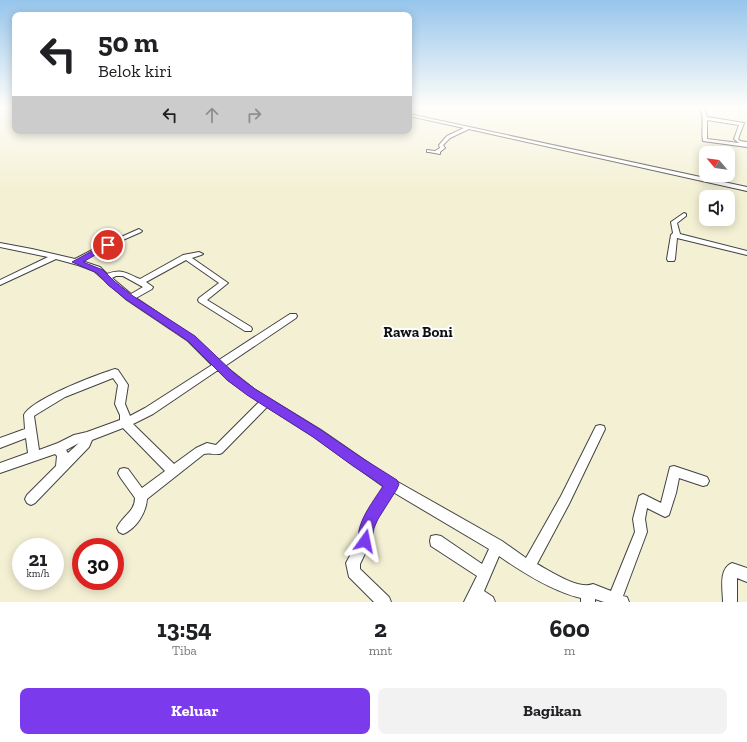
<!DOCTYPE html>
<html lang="id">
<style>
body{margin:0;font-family:"Zilla Slab",serif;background:#f2f2f2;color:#202124;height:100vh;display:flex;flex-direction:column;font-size:15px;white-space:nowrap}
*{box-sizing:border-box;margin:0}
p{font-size:13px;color:#757577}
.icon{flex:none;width:22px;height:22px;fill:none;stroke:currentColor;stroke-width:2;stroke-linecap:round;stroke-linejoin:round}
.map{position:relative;height:602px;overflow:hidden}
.side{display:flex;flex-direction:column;background:#fff;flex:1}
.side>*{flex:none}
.hud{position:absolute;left:12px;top:12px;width:400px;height:122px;border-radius:8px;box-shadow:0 2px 10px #0003;background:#fff;color:#202124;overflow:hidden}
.needle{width:26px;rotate:299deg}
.buttons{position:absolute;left:699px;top:146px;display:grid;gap:8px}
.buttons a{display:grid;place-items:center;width:36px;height:36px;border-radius:8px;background:#fff;box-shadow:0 2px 10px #0003;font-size:20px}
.speed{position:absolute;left:12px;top:538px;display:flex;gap:8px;font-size:20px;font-weight:700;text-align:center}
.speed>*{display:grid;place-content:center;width:52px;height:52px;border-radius:50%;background:#fff;box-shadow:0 2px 10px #0003;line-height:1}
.speed small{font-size:10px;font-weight:400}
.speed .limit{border:6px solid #d22;background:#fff;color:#111}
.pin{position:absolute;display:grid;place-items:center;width:34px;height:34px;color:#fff;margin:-17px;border:2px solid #fff;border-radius:50%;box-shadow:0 1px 4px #0007}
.me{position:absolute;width:44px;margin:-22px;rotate:12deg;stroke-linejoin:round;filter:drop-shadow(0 0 3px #0008)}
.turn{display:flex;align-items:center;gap:14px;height:84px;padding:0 20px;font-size:18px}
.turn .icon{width:52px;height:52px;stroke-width:2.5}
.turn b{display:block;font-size:28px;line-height:34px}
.lanes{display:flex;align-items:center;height:38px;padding:0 20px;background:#0003;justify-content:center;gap:20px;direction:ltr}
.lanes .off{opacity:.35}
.eta{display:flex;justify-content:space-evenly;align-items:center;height:68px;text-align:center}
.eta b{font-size:24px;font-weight:700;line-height:28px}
.primary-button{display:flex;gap:8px;margin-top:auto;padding:8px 20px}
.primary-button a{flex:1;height:46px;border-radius:8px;background:#7c3aed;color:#fff;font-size:16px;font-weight:700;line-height:46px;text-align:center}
.primary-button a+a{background:#f2f2f2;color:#202124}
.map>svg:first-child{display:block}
.farmland{fill:#f3f0d4;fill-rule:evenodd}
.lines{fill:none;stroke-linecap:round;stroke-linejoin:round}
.minor-casing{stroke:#434343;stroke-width:2}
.minor{fill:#fff;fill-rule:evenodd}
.route{fill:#7c3aed;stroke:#51269a}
.labels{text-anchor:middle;stroke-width:4;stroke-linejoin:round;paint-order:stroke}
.quarter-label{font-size:15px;font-weight:bold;fill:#101010;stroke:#fff}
</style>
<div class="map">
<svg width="747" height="602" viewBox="0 0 747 602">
<rect width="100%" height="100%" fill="#fefcf3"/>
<path class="farmland" d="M 0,107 L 15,107 L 15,131 L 409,131 L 409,107 L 747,107 L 747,602 L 0,602 ZM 706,153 L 728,153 L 728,175 L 706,175 ZM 706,197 L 728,197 L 728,219 L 706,219 ZM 21,547 L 55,547 L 55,581 L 21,581 ZM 81,547 L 115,547 L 115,581 L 81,581 Z"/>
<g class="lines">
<g class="minor-casing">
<path id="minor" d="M 700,107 L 704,107 L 707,117 L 744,123 L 738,139 L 740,141 L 747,142 L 747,147 L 703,141 C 701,129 705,118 700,107 ZM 707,120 L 739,125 L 734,139 L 739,143 L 707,139 Z
M 409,114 L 747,187 L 747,191 L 469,129 L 450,138 L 443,145 L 445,148 L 440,152 L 440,154 L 429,152 L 427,152 L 427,150 L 435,151 L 440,148 L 439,145 L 447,136 L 464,128 L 409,116 Z
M 684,213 L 686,214 L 686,216 L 677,223 L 680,234 L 747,251 L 747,255 L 677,238 L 675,259 L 674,261 L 668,261 L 667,259 L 671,235 L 673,233 L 671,222 Z
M 139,229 L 142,231 L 141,232 L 98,251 L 82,261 L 100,267 L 107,274 C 123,268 127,274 140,279 L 183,255 L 199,252 L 203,254 L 201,255 L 192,258 L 228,283 L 207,300 L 251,327 L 252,329 L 251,331 L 245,331 L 199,302 L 198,300 L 199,298 L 219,283 L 186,260 L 146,282 L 153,287 L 152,289 L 136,298 L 194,337 L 219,360 L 290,314 L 296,314 L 297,316 L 296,318 L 225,366 L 254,389 L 321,430 L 389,477 L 502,541 L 526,558 L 561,496 L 596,426 L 600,425 L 604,426 L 605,429 L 569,504 L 537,564 C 550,571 578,590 593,584 L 611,591 L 635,532 L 633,519 L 639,496 L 643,494 L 661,503 L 670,467 L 674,466 L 707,477 L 709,481 L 707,485 L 703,486 L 679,478 L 676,493 L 669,515 L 665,517 L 647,508 L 645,519 L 647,532 L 623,596 L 627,597 L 629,602 L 604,602 L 595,599 L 595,602 L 581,602 L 581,598 C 554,592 522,572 499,556 L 484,591 L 493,597 L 495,602 L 464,602 L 477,576 L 431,546 L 430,541 L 431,536 L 436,535 L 441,536 L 482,564 L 489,549 L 393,492 L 377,518 L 373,528 L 371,541 L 360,564 L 360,569 L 389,597 L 391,602 L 374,602 L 349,577 L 346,563 L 359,539 L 361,528 L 369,510 L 384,487 L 313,436 L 267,407 L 222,453 C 216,456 210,452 204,454 L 147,499 C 146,513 136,529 123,534 L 119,532 L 117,528 C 122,516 135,512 135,498 L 120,477 L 118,473 L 120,469 L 124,468 L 128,469 L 142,488 L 165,471 L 123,428 L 92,440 L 89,447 L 35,503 L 31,505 L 27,503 L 25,499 L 27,495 L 56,466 L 57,456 L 55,454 L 0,473 L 0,463 L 28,453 L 26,438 L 0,448 L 0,438 L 25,429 L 24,415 C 32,399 96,375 115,369 L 118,370 L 128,385 L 125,404 L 130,416 L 145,408 L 212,365 L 188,341 L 127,300 L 94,271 L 78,265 L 56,259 L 0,285 L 0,280 L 48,257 L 0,247 L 0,243 L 32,249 L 75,259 L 94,249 ZM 116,276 L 123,276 L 143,287 L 131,294 L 112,278 ZM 218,370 L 228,380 L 259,402 L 216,445 L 207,443 L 196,448 L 174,464 L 133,424 L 153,414 ZM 113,378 L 118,385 L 115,404 L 120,415 L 120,420 L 87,432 L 74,435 L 58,443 L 39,450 L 34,416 L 37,414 L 65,397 ZM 79,443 L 68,453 L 66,450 Z
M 732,563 L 747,568 L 747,582 L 737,578 L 737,602 L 723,602 C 723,590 718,569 732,563 Z"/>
</g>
<use href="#minor" class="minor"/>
</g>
<linearGradient id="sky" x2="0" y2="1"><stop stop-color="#96c5ec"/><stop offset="0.56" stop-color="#fffefa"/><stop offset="1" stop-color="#fffefa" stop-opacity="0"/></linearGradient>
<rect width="747" height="191" fill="url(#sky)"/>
<path class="route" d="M 108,242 L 112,245 L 111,246 L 83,262 L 103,270 L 114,281 L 133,296 L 195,336 L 235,374 L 255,389 L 321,430 L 362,458 L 397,480 L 399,484 L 397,489 L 378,519 L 374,528 L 371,547 L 365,549 L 360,547 C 352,527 373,502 383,486 L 353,466 L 313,437 L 247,395 L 227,380 L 188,341 L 127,300 L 108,285 L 97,273 L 72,262 Z"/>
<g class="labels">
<g class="quarter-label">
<text x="418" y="337">Rawa Boni</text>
</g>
</g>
</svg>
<div class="buttons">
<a><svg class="needle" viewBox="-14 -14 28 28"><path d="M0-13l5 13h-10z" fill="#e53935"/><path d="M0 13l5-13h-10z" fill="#757577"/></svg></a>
<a><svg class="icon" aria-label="sound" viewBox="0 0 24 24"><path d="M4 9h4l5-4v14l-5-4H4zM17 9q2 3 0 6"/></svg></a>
</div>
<div class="speed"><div>21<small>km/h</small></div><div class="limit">30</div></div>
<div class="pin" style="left:108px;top:245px;background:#d93025"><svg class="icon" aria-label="arrive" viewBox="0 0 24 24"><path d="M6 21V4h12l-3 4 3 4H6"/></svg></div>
<svg class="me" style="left:365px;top:541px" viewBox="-20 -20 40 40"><path d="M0-17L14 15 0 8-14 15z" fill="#7c3aed" stroke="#fff" stroke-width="4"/></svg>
<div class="hud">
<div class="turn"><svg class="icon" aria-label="left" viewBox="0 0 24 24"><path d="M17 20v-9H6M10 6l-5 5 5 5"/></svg><div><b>50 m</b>Belok kiri</div></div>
<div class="lanes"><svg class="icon" aria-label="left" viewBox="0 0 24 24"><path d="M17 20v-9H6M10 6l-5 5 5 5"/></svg><svg class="icon off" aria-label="ahead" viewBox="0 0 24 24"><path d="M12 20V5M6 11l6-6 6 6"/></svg><svg class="icon off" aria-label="right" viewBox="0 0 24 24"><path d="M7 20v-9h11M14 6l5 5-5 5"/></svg></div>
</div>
</div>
<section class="side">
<div class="eta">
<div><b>13:54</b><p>Tiba</p></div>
<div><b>2</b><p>mnt</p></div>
<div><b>600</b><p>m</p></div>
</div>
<div class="primary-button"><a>Keluar</a><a>Bagikan</a></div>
</section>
